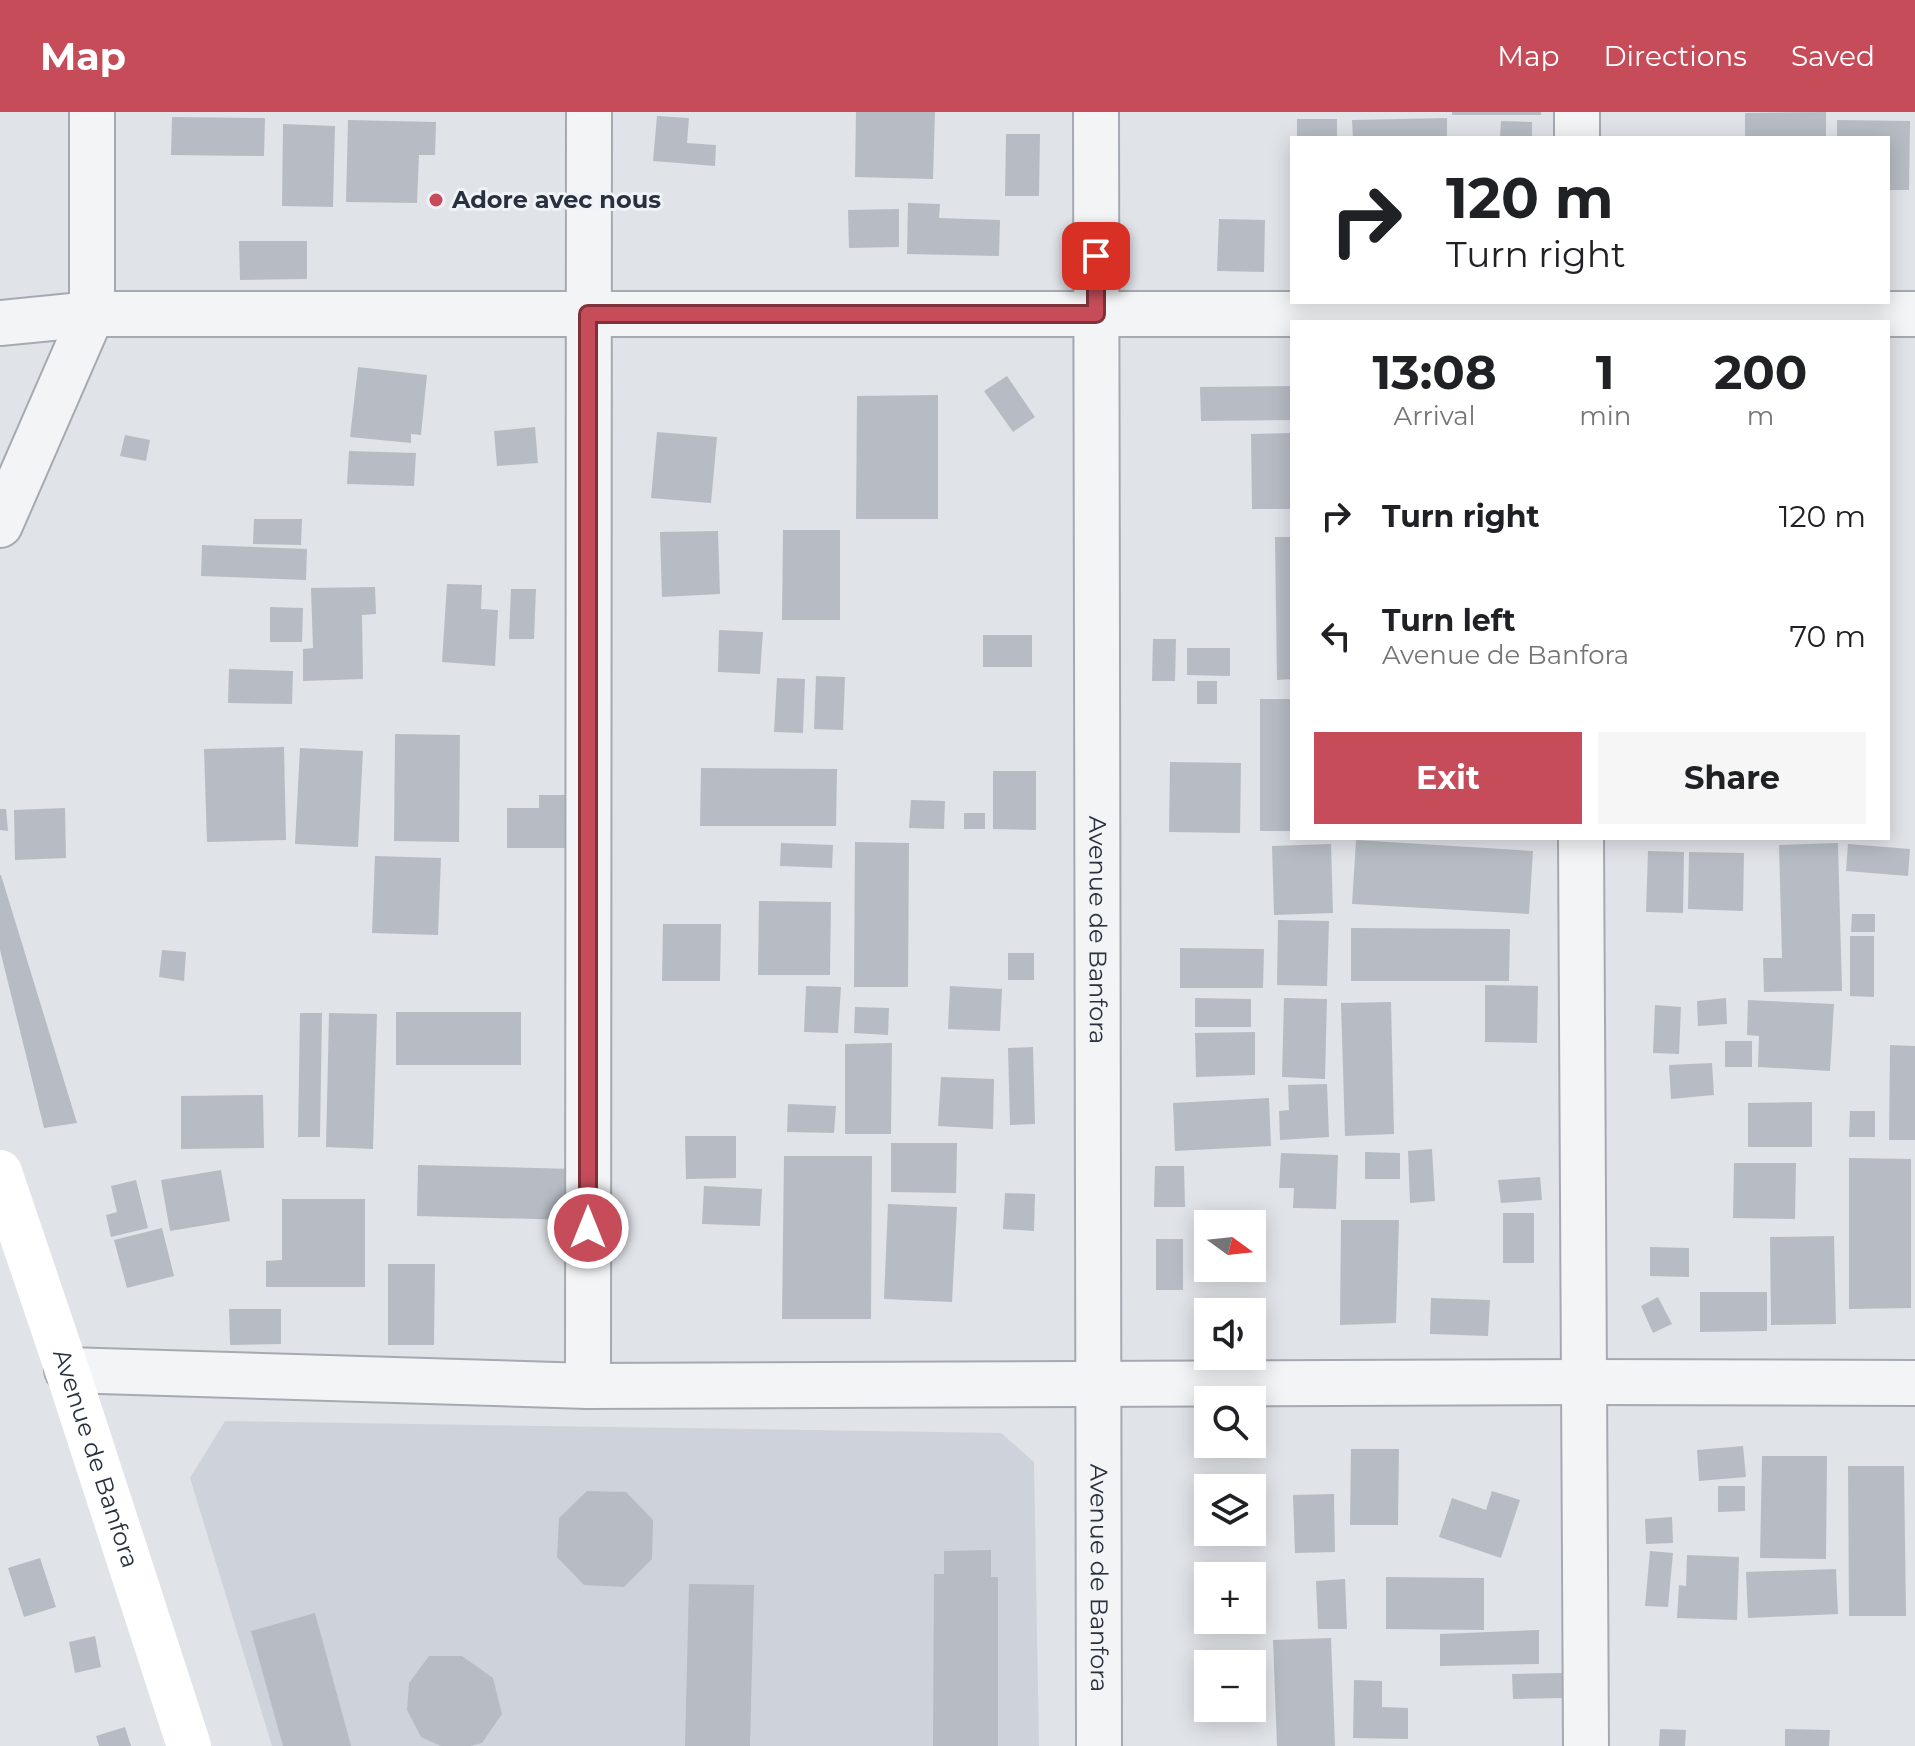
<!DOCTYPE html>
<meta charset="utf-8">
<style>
body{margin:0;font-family:Montserrat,sans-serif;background:#f6f6f6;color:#202124;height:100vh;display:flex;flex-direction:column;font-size:30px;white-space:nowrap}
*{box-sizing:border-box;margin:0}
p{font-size:26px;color:#757577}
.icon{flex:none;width:44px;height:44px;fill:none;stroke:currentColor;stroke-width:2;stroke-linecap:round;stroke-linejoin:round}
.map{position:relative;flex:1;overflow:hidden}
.side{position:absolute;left:1290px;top:208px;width:600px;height:520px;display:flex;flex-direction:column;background:#fff;border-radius:0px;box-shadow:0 4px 20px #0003}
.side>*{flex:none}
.banner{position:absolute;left:1290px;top:24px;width:600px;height:168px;border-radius:0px;box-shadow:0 4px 20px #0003;background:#fff;color:#202124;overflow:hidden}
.needle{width:52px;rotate:105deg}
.buttons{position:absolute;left:1194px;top:1098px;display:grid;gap:16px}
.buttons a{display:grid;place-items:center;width:72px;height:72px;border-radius:0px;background:#fff;box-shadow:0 4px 20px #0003;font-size:40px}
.pin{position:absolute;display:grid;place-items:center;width:68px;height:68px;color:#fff;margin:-34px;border-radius:16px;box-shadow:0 4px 12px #0006}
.me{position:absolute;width:88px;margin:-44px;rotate:0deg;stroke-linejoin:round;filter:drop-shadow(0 0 6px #0008)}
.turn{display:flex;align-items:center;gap:28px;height:168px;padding:0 24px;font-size:36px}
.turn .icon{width:104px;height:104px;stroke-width:2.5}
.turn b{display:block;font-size:56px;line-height:68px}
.eta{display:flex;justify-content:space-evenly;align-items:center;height:136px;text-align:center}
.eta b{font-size:48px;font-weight:700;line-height:56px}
.button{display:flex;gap:16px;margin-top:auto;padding:16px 24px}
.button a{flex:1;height:92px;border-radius:0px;background:#c64c5a;color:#fff;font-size:32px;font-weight:700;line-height:92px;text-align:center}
.button a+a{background:#f6f6f6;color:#202124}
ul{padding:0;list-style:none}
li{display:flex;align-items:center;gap:24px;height:120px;padding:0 24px}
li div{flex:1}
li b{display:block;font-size:30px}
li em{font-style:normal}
header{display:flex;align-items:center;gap:48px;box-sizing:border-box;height:112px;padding:0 40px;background:#c64c5a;color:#fff}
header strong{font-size:38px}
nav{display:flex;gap:44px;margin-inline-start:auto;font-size:28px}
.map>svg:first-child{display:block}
.built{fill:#ced2da}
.building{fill:#b7bcc4}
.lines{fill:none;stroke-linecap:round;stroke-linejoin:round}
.street-casing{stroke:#a5aab2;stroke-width:48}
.street{stroke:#f2f4f6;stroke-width:44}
.secondary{stroke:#fff;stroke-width:44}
.route-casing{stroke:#81313a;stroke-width:20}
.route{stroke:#c64c5a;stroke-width:14}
.poi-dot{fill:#c64c5a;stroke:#eff2f6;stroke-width:3}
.labels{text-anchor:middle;stroke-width:6;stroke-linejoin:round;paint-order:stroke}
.poi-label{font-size:24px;font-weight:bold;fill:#29303e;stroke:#eff2f6;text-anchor:start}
.street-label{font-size:24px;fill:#29303e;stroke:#eff2f6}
</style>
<header>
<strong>Map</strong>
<nav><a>Map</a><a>Directions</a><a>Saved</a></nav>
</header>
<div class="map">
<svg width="1915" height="1634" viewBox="0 0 1915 1634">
<rect width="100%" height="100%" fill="#e0e3e8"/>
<path class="built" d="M 225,1309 L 1001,1321 L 1034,1350 L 1039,1634 L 272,1634 L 190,1366 Z"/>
<path class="building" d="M 856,0 L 935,0 L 933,67 L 855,65 Z
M 1452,0 L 1541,0 L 1541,3 L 1452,3 Z
M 1826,0 L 1826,26 L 1745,26 L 1745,1 Z
M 657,4 L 689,6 L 687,31 L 716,33 L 715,54 L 653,49 Z
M 172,5 L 265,6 L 264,44 L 171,43 Z
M 1447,6 L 1447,26 L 1353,26 L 1352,8 Z
M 1297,7 L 1337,7 L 1337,26 L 1297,26 Z
M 348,8 L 436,10 L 435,43 L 419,43 L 417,91 L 346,90 Z
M 1837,8 L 1910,9 L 1909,78 L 1888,78 L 1888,26 L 1837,26 Z
M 1501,9 L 1532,10 L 1532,26 L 1500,26 Z
M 283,12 L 335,14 L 333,95 L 282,94 Z
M 1006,22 L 1040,22 L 1039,84 L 1005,84 Z
M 908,91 L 940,92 L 939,106 L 1000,108 L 999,144 L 907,142 Z
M 899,97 L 899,135 L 849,136 L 848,98 Z
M 1219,107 L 1265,108 L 1264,160 L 1217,159 Z
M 239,129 L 307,129 L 307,167 L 240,168 Z
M 358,255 L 427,263 L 421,323 L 411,322 L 411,331 L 350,325 Z
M 1007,264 L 1035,305 L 1013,320 L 984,279 Z
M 1292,274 L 1292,308 L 1201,309 L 1200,275 Z
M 938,283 L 938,407 L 856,407 L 857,284 Z
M 535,315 L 538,351 L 497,354 L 494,319 Z
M 657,320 L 717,325 L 711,391 L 651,386 Z
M 1292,321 L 1292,397 L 1252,397 L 1251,322 Z
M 125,323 L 150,328 L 146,349 L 120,344 Z
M 349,339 L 416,341 L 414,374 L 347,372 Z
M 254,407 L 302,407 L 301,433 L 253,432 Z
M 783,418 L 840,418 L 840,508 L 782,508 Z
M 718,419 L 720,482 L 662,485 L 660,420 Z
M 1275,425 L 1292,425 L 1292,567 L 1277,568 Z
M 202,433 L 307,437 L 306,468 L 201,464 Z
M 447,472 L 482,473 L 481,497 L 498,498 L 495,554 L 442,550 Z
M 375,475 L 376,502 L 362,503 L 363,567 L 303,569 L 303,537 L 313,536 L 311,476 Z
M 511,477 L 536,477 L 534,527 L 509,527 Z
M 270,495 L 303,496 L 302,530 L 270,530 Z
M 719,518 L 763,520 L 760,562 L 718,560 Z
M 983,523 L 1032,523 L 1032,555 L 983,555 Z
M 1153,527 L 1176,527 L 1175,569 L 1152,569 Z
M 1187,536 L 1230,536 L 1230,564 L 1187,563 Z
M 229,557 L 293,559 L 292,592 L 228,591 Z
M 816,564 L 845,565 L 843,618 L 814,617 Z
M 777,566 L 805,567 L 803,621 L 774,620 Z
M 1197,569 L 1217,569 L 1217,592 L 1197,592 Z
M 1260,587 L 1292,587 L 1292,719 L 1260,719 Z
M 395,622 L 460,623 L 459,730 L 394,729 Z
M 284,635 L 286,728 L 207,730 L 204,637 Z
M 300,636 L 363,639 L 358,735 L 295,732 Z
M 1170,650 L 1241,651 L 1240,721 L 1169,720 Z
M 701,656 L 837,657 L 836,714 L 700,714 Z
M 993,659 L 1036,659 L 1036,718 L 993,717 Z
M 539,683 L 575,683 L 574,736 L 507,736 L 507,696 L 539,696 Z
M 911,688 L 945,689 L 944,717 L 909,716 Z
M 65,696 L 66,746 L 15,748 L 14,698 Z
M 0,697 L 6,697 L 8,719 L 0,718 Z
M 964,701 L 985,701 L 985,717 L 964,717 Z
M 1356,728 L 1533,739 L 1529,802 L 1352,792 Z
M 855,730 L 909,731 L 908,875 L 854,875 Z
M 781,731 L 833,733 L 832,756 L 780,754 Z
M 1838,731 L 1842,879 L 1764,880 L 1763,846 L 1782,846 L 1779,733 Z
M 1331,732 L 1333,801 L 1274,803 L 1272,734 Z
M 1848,732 L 1910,737 L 1908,764 L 1846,759 Z
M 1648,739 L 1684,740 L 1683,801 L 1646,800 Z
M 1689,740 L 1744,741 L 1743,799 L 1688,797 Z
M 375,744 L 441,746 L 438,823 L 372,821 Z
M 0,763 L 1,763 L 77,1011 L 44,1016 L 0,838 Z
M 759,789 L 831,790 L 830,863 L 758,863 Z
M 1852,802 L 1875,802 L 1875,820 L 1851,820 Z
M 1278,808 L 1329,809 L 1327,874 L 1277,873 Z
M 663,812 L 721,812 L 720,869 L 662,869 Z
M 1351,816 L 1510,817 L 1509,869 L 1351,869 Z
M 1850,824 L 1874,824 L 1874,885 L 1850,884 Z
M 1180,836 L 1264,837 L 1263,876 L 1180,876 Z
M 162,838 L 186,840 L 184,869 L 159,865 Z
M 1008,841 L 1034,841 L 1034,868 L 1008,868 Z
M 1485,873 L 1538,874 L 1537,931 L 1485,930 Z
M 806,874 L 841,875 L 838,921 L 804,920 Z
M 950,874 L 1002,877 L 1000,919 L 948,917 Z
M 1195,886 L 1251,887 L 1251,915 L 1195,915 Z
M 1284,886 L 1327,887 L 1325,967 L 1282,965 Z
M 1726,886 L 1727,912 L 1698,914 L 1697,889 Z
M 1748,888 L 1834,892 L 1830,959 L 1758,955 L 1759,924 L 1747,923 Z
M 1391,890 L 1394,1022 L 1345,1024 L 1341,891 Z
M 1655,893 L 1681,895 L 1679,942 L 1653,941 Z
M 855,895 L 889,896 L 888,923 L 854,921 Z
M 396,900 L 521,900 L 521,953 L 396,953 Z
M 300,901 L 322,901 L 320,1025 L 298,1025 Z
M 329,901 L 377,902 L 373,1037 L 326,1035 Z
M 1255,920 L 1255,963 L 1196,965 L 1195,921 Z
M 1725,929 L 1752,929 L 1752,955 L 1725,955 Z
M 892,931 L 891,1022 L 845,1022 L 845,932 Z
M 1890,933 L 1915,934 L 1915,1028 L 1889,1028 Z
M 1033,935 L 1035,1012 L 1010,1013 L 1008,936 Z
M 1712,951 L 1714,983 L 1671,987 L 1669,953 Z
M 941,965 L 994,967 L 993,1017 L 938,1014 Z
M 1327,972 L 1329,1025 L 1280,1028 L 1279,999 L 1289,998 L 1288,973 Z
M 263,983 L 264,1036 L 181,1037 L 181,984 Z
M 1269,986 L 1271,1034 L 1175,1039 L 1173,991 Z
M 1812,990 L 1812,1035 L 1748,1035 L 1748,991 Z
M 788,992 L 836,994 L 834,1021 L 787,1020 Z
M 1850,999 L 1875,999 L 1875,1025 L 1849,1025 Z
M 685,1024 L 736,1024 L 736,1066 L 686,1067 Z
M 891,1031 L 957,1031 L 956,1081 L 891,1080 Z
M 1432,1037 L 1435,1089 L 1410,1091 L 1408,1039 Z
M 1365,1040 L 1400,1041 L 1400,1067 L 1365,1067 Z
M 1281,1041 L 1338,1043 L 1336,1097 L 1293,1096 L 1294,1076 L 1279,1076 Z
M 784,1044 L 872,1044 L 871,1207 L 782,1207 Z
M 1849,1046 L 1911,1047 L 1911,1196 L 1849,1197 Z
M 1734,1051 L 1796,1051 L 1795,1107 L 1733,1106 Z
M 418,1053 L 573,1057 L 572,1108 L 417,1104 Z
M 1155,1054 L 1184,1054 L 1185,1095 L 1154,1095 Z
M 221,1058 L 230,1109 L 170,1119 L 161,1068 Z
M 1540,1065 L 1542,1088 L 1501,1091 L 1498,1068 Z
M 136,1068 L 148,1116 L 111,1125 L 106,1103 L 117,1100 L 111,1074 Z
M 704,1074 L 762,1077 L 760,1114 L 702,1112 Z
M 1005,1081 L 1035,1082 L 1034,1119 L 1003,1117 Z
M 282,1087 L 365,1087 L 365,1175 L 266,1175 L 266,1149 L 282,1148 Z
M 888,1092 L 957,1095 L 952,1190 L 884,1187 Z
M 1503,1101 L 1534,1101 L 1534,1151 L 1503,1151 Z
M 1341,1108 L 1399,1108 L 1396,1211 L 1340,1213 Z
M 162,1116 L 174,1164 L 127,1176 L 114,1128 Z
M 1834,1124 L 1836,1212 L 1771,1213 L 1770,1125 Z
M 1156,1127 L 1183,1127 L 1183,1178 L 1156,1178 Z
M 1650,1135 L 1689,1136 L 1689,1165 L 1650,1164 Z
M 388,1152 L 435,1152 L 434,1233 L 388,1233 Z
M 1700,1180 L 1767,1180 L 1767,1219 L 1700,1220 Z
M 1658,1185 L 1672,1212 L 1653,1221 L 1641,1194 Z
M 1431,1186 L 1490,1188 L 1488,1224 L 1430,1222 Z
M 229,1197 L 281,1197 L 281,1232 L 230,1233 Z
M 1743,1334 L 1746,1365 L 1699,1369 L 1697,1338 Z
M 1351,1337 L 1399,1337 L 1398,1413 L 1350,1413 Z
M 1762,1344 L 1827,1344 L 1826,1447 L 1760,1446 Z
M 1848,1354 L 1904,1354 L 1906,1504 L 1849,1504 Z
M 1718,1374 L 1745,1374 L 1745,1399 L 1718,1400 Z
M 587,1379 L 626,1380 L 653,1408 L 652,1447 L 624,1475 L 584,1473 L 557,1445 L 559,1406 Z
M 1492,1379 L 1520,1388 L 1501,1446 L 1439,1425 L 1452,1386 L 1486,1398 Z
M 1334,1382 L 1335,1440 L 1295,1441 L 1293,1383 Z
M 1672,1405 L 1673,1431 L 1646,1432 L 1645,1407 Z
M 991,1438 L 991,1465 L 998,1465 L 998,1634 L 933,1634 L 934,1462 L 944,1462 L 944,1439 Z
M 1650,1439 L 1673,1441 L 1668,1495 L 1645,1494 Z
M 1687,1443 L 1739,1445 L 1737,1508 L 1677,1506 L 1679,1473 L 1686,1474 Z
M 40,1446 L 56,1495 L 24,1505 L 8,1456 Z
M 1836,1457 L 1838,1502 L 1748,1506 L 1746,1460 Z
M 1386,1465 L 1484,1466 L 1484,1518 L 1386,1517 Z
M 1345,1467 L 1347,1517 L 1318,1517 L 1316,1469 Z
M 689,1472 L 754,1473 L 750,1634 L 685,1634 Z
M 1252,1478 L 1255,1478 L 1256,1519 L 1223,1520 L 1223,1508 L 1252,1508 Z
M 315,1501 L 351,1634 L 283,1634 L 251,1519 Z
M 1539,1518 L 1539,1552 L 1440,1554 L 1440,1522 Z
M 95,1524 L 101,1555 L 75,1561 L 69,1530 Z
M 1331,1526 L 1335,1634 L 1277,1634 L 1273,1528 Z
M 429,1544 L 462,1544 L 493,1566 L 502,1602 L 482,1631 L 470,1634 L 441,1634 L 421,1625 L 407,1598 L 409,1571 Z
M 1562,1561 L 1563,1586 L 1513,1587 L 1512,1562 Z
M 1354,1568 L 1382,1569 L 1382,1595 L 1408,1596 L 1408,1627 L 1353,1626 Z
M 125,1615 L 131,1634 L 99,1634 L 96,1624 Z
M 1660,1617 L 1686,1618 L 1685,1634 L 1659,1634 Z
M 1785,1617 L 1830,1618 L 1829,1634 L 1785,1634 Z"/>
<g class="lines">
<g class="street-casing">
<g id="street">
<path id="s1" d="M 1096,0 L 1099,1634"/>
<path d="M 1577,0 L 1577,26"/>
<path d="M 0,211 L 92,202 L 1915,202"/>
<path d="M 0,413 L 92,202 L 92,0"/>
<path d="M 1581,726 L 1586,1634"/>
<path d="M 67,1258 L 588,1274 L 1584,1270 L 1915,1271"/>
<path d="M 588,1274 L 589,0"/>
</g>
</g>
<use href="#street" class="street"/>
<path class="secondary" id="s2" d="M 0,1060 L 67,1258 L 189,1634"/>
</g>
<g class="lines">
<g class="route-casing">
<path id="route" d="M 588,1116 L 588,202 L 1096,202 L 1096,144"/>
</g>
<use href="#route" class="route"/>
</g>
<circle class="poi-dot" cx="436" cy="88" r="8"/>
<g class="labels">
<g class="poi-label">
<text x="452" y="96">Adore avec nous</text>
</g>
<g class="street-label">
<text dy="8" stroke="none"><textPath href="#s1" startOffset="818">Avenue de Banfora</textPath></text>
<text dy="8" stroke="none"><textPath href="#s2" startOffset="302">Avenue de Banfora</textPath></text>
<text dy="8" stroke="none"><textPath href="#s1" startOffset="1466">Avenue de Banfora</textPath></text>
</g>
</g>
</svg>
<div class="buttons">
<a><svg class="needle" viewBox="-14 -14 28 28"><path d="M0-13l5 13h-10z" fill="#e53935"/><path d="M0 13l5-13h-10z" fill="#757577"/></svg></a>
<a><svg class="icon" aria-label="sound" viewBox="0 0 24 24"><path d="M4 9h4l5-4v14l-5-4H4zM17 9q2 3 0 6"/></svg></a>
<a><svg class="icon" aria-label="search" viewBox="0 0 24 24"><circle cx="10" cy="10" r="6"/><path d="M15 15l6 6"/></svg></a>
<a><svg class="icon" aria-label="layers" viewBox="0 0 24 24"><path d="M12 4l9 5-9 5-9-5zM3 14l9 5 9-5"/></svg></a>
<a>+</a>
<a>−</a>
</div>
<div class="pin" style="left:1096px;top:144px;background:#d93025"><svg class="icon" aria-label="arrive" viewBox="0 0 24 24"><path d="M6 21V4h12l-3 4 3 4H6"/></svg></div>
<svg class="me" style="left:588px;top:1116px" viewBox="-20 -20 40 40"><circle r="17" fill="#c64c5a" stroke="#fff" stroke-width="3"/><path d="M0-11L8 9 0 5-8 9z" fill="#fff"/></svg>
<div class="banner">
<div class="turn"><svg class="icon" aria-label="right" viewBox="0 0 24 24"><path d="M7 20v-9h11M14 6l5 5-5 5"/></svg><div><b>120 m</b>Turn right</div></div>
</div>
<section class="side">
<div class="eta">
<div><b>13:08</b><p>Arrival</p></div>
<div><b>1</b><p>min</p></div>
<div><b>200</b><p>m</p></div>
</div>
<ul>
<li><svg class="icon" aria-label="right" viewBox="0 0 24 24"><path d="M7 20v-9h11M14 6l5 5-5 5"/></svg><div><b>Turn right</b></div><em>120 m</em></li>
<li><svg class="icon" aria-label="left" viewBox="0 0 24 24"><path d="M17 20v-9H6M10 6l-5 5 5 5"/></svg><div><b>Turn left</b><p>Avenue de Banfora</p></div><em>70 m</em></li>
</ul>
<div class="button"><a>Exit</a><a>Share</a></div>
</section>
</div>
